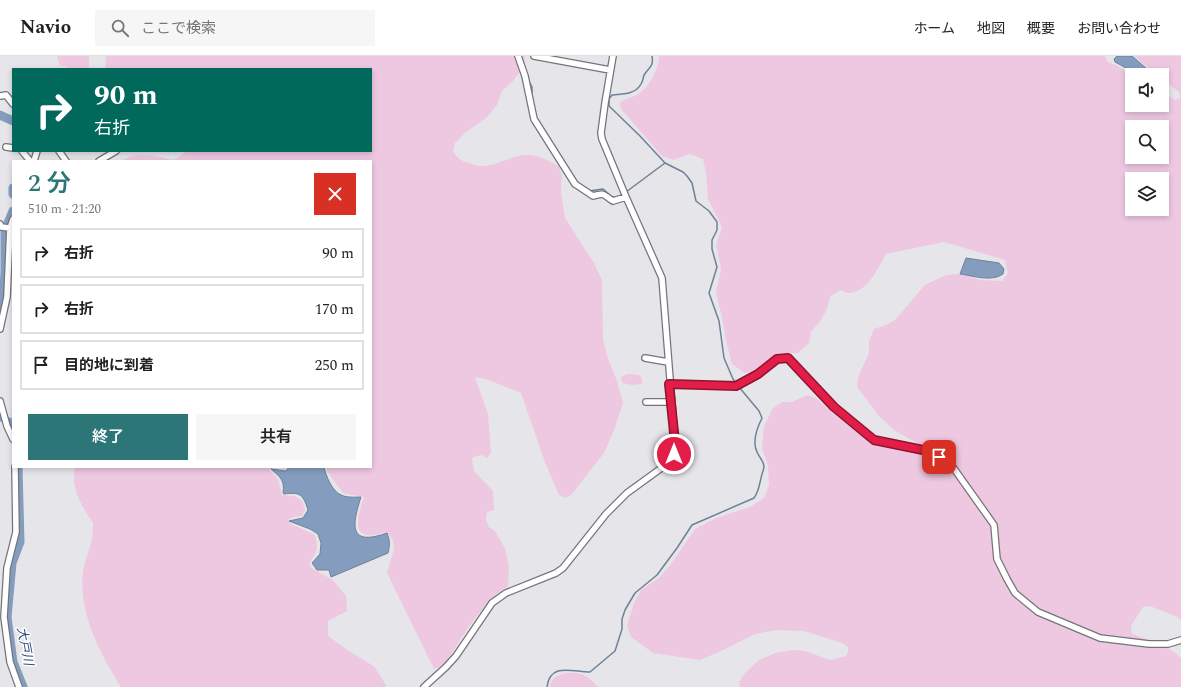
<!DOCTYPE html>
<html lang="ja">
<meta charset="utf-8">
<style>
body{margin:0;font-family:Spectral,"Noto Sans JP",serif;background:#f6f6f6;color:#222;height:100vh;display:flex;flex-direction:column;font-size:15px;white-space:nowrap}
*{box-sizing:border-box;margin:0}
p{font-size:13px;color:#767676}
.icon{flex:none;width:22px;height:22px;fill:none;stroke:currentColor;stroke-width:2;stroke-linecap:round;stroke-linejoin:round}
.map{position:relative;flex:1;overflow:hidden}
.panel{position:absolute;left:12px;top:104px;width:360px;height:308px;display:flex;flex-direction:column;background:#fff;border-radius:0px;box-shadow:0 2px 6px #0003}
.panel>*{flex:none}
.hud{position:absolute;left:12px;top:12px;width:360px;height:84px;border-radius:0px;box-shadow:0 2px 6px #0003;background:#00695c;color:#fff;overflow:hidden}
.fabs{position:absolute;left:1125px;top:12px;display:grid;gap:8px}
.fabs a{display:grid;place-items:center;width:44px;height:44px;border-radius:0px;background:#fff;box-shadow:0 2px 6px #0003;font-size:20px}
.pin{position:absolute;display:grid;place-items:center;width:34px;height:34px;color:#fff;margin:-17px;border-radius:8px;box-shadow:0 2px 6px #0006}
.me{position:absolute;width:44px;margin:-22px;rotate:0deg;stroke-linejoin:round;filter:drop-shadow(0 0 3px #0008)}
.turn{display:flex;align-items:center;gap:14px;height:84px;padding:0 16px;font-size:18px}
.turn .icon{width:52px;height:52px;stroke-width:2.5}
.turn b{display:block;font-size:28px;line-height:34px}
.round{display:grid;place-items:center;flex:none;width:42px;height:42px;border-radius:0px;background:#f6f6f6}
.overview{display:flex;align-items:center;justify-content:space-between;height:68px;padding:0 16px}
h1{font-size:24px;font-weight:600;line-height:30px;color:#2c7677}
.action{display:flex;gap:8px;margin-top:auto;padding:8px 16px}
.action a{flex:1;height:46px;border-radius:0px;background:#2c7677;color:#fff;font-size:16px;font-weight:600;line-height:46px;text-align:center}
.action a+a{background:#f6f6f6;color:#222}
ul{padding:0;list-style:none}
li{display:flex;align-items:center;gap:12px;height:50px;margin:0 8px 6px;padding:0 8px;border:2px solid #e0e0e0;border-radius:0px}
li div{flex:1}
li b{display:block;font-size:15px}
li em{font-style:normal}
header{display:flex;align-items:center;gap:24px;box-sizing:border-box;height:56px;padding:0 20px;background:#fff;border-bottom:1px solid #e0e0e0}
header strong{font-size:19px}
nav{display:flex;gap:22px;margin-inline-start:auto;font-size:14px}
.search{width:280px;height:36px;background:#f6f6f6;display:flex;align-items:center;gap:10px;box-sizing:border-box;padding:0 14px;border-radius:0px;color:#767676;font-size:15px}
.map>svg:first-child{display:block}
.green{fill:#eec8e1;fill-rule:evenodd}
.water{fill:#849dbf;stroke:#6f8099}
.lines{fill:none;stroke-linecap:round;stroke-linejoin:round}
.stream{stroke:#6f8099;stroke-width:1.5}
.river{stroke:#849dbf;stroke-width:9}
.minor-casing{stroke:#757479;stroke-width:8}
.minor{stroke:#fff;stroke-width:5.5}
.route-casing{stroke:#92132f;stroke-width:10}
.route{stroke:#e11d48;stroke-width:7}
.labels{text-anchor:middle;stroke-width:3;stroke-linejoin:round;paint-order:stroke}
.water-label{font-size:13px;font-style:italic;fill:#2c4d7c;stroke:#fff}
</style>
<header>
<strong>Navio</strong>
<div class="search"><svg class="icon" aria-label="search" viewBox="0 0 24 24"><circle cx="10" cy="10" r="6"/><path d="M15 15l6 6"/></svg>ここで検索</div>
<nav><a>ホーム</a><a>地図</a><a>概要</a><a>お問い合わせ</a></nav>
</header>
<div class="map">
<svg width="1181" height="631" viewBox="0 0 1181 631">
<rect width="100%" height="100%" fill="#e6e5ea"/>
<path class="green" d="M 57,0 L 89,0 L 89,13 L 69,13 L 65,10 L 60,10 Z
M 106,0 L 525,0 L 524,10 L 513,25 L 502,35 L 497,49 L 486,62 L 466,76 L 455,87 L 453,95 C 457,102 461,105 469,107 C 473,108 478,110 482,110 C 497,110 512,99 527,99 C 539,99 550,105 559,111 L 562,120 L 561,136 L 565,162 L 594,207 L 602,224 L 603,283 L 607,300 L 617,325 L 623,347 L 614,374 L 604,397 L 572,438 L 566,442 L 559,439 L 545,406 L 521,337 L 486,323 L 475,321 L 488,358 L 491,396 L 488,402 L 481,399 L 472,402 L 474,415 L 493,435 L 494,454 L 487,456 L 486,464 L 489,471 L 495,475 L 505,492 L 509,512 L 508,530 C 479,549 463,581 444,609 L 434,613 L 387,517 L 394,493 L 393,484 L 387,476 C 381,477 374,480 368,479 C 350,477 361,451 364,441 L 343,437 L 327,415 L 326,411 L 371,411 L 371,105 L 122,105 C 137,94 157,101 174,104 L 187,95 L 371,95 L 371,13 L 105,13 Z
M 659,0 L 1105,0 L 1108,6 L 1116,9 L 1134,19 L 1132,19 L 1132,49 L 1162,49 L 1162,36 L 1175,44 L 1180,42 L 1179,36 L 1162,23 L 1162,19 L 1156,19 L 1134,0 L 1181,0 L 1181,564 L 1178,561 L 1150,550 L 1143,551 L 1131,570 L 1132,578 C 1149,584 1168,589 1181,602 L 1181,631 L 740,631 L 739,626 L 745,617 L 759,604 L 775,597 L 793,594 L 805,595 L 830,604 L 846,600 L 848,596 L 848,591 L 842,587 L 804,575 L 776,574 L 755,578 L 719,596 L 700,604 L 653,597 L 631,581 L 627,569 L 634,547 L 641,534 L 659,522 L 671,508 L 695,473 L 716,462 L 750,451 L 764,442 L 769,429 L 768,410 L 762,392 L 764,370 L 773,352 L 782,346 L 792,346 L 807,339 L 817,343 L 833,358 L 873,389 L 914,396 L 922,390 L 894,374 L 879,360 L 857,331 L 858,321 L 869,297 L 869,285 L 874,273 L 886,269 L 895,264 L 925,229 L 946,219 L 958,218 L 982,224 L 1002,225 L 1008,217 L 1005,204 L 944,186 L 886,198 C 878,212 868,236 849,237 C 847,237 843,235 840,234 L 830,241 L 827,253 L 821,264 L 811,276 L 809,287 L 798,297 L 775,298 L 760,312 L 745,317 L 732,308 L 726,285 L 722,261 L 716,237 L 721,213 L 716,189 L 722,171 L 708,143 L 706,117 L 703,103 L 689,98 L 674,104 L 662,100 L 621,53 L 620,47 C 625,42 631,42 637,39 C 648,34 660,11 659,0 ZM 1132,71 L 1162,71 L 1162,101 L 1132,101 ZM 1132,123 L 1162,123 L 1162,153 L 1132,153 Z
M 628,318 L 639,319 L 642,322 L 642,328 L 632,329 L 623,327 L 621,324 L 622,320 Z
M 75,411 L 272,411 L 269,414 L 278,423 L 282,439 L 295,440 L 302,445 L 305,454 L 302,460 L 293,461 L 288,464 L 291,468 L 315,479 C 319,494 317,495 309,508 L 313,513 L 333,524 L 346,540 L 347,555 L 328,565 L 328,580 L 349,595 L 375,611 L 387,631 L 121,631 C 100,597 78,557 83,515 C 85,504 90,493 92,482 C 93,478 93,472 93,467 C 82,451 70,431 75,411 Z
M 566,617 C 582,616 588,620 598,631 L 550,631 C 551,621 557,620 566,617 Z"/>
<path class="water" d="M 1117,0 L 1132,0 L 1154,19 L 1139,19 L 1115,6 L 1114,3 Z
M 966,202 L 999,207 L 1004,213 L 1003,218 C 992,226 973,220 960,218 Z
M 289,411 L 324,411 C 326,420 332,435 341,439 C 347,442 355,441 361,441 C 352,469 348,491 387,477 C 390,485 390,489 388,497 L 331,521 L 329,514 L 317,514 L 312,507 L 320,498 L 321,487 L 318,478 L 310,473 L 289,465 L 303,462 L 308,454 C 303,438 300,436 284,438 L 283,437 C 285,424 280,421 271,413 L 286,415 Z"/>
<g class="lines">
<path class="stream" d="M 652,0 C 654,11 649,11 644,19 C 643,22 643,26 641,28 C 636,38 623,38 612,39 L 609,43 L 609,50 L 640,80 L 665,107 L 683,116 L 687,120 L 692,127 L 696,145 L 709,155 L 717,166 L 717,174 L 712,184 L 712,193 L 717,211 L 709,237 L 719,265 L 724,302 L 733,323 L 737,328
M 528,23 L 532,31 L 532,40
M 589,135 L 603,133 C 612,140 611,145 623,138
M 626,136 L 665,107
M 547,631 C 550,606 573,616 590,616 L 615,595 L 622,573 L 622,563 L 625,554 L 635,537 L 657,519 L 677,492 L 692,469 L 754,442 C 759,435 759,430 761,422 C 762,417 764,414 764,410 C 763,404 759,401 757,396 C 752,386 757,372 762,362 L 759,355 L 739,331"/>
<path class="river" d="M 0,59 L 13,65
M 13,132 L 13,138
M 1,258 L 3,250 L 5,216 L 5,174 L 13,155
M 0,357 L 1,361
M 9,366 L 13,375
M 18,411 L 20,486 L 12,507 L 7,561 L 13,606 L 23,631"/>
<g class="minor-casing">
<path id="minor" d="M 518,0 L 525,20 L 534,63 L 575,128 L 593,140 C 606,136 603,139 613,145 L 626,141
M 534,0 L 610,14
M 0,40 L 6,39 L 13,48
M 6,91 L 13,92
M 22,95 L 30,105 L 34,105
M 59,95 L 66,105
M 34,105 L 37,95
M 99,105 L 116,95
M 0,168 L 1,171 L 10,172
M 0,273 L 7,241 L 10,172 L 13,163
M 645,302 L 668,306
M 669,328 L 736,330 L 758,318 L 777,303 L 788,302 L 834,351 L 874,384 L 928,395 L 950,407 L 994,469 L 997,503 L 1007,523 L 1015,537 L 1038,556 L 1100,582 L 1149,588 L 1168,588 L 1181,584
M 0,345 L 7,370 L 13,383
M 646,346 L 671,346
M 15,411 L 16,476 L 7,512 L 4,561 L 10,606 L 19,631
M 424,631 L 446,611 L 456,600 L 492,547 L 506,537 L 556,517 L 563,512 L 606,458 L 627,437 L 667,408 C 674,401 674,395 675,386 L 662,222 L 626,141 L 602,83 L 601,77 L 605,47 L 613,0"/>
</g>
<use href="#minor" class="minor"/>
</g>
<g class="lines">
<g class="route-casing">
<path id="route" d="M 674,398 L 675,386 L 669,328 L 736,330 L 758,318 L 777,303 L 788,302 L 834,351 L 874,384 L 928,395 L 939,401"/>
</g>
<use href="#route" class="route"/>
</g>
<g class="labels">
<g class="water-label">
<text transform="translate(26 590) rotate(79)" y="5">大戸川</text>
</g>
</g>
</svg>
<div class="fabs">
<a><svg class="icon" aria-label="sound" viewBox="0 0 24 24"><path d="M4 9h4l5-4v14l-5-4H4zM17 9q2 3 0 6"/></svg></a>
<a><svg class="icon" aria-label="search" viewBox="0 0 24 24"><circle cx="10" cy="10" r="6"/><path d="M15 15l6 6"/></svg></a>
<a><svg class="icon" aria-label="layers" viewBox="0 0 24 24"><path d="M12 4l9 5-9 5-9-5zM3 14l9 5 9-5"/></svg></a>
</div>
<div class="pin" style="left:939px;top:401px;background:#d93025"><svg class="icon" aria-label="arrive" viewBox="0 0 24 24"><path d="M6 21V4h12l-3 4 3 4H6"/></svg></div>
<svg class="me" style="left:674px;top:398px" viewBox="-20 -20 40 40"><circle r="17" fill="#e11d48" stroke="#fff" stroke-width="3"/><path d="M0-11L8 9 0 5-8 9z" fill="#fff"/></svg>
<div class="hud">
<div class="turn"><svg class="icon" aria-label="right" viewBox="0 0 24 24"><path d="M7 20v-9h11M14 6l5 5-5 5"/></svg><div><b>90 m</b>右折</div></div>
</div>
<section class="panel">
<div class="overview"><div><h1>2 分</h1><p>510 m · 21:20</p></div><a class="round" style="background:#d93025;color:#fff"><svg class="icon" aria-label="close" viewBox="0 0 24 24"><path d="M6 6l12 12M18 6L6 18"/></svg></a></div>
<ul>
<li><svg class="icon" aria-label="right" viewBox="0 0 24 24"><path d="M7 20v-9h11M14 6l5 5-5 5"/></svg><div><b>右折</b></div><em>90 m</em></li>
<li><svg class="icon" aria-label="right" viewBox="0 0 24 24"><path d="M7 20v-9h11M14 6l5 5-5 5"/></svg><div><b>右折</b></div><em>170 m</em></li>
<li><svg class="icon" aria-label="arrive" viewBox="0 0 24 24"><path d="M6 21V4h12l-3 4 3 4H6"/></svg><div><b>目的地に到着</b></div><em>250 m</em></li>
</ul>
<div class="action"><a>終了</a><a>共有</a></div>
</section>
</div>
